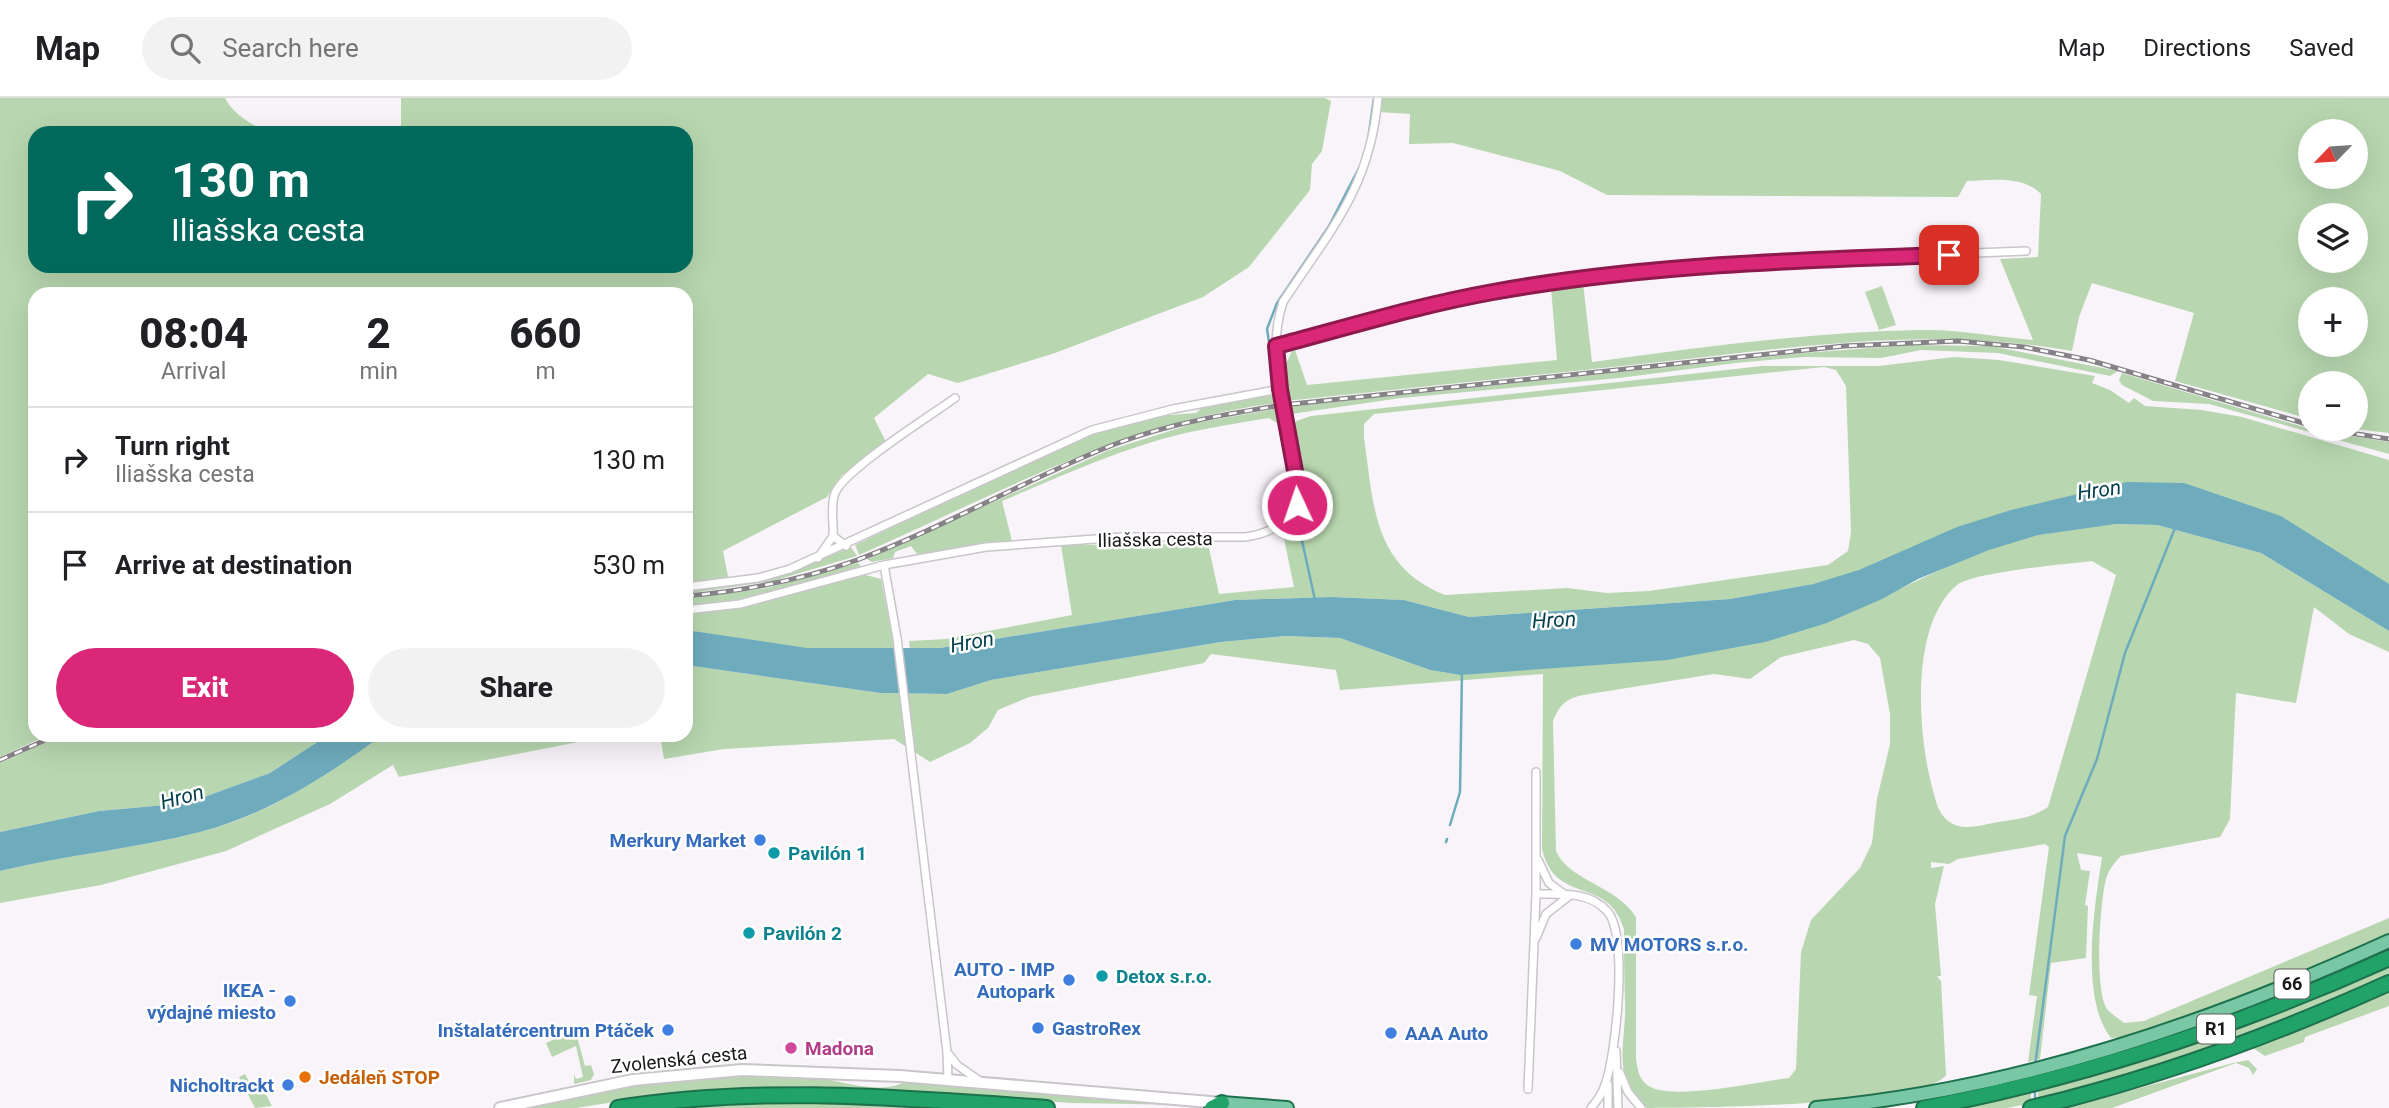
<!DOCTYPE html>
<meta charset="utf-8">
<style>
body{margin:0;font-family:Roboto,sans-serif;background:#f2f2f2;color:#202124;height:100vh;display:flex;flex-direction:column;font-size:26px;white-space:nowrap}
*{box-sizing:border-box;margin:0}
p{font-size:23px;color:#757577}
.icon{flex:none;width:38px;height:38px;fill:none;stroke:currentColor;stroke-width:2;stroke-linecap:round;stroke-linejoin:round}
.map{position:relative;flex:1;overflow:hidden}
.details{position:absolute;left:28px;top:189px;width:665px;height:455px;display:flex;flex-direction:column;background:#fff;border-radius:21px;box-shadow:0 7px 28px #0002}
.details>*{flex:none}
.banner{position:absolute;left:28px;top:28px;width:665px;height:147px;border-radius:21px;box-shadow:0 7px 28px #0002;background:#00695c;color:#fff;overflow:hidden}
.needle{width:46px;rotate:245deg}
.tools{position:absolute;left:2298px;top:21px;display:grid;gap:14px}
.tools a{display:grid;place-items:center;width:70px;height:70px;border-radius:50%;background:#fff;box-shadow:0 7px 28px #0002;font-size:35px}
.pin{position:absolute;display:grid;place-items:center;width:60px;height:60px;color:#fff;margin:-30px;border-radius:14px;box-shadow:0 4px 10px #0006}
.me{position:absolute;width:77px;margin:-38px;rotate:357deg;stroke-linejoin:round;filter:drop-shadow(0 0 5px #0008)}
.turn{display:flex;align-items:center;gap:24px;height:147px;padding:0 28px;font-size:32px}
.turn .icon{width:91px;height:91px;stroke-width:2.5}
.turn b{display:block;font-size:49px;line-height:60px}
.eta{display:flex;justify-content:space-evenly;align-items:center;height:119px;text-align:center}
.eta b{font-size:42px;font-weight:800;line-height:49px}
.button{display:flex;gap:14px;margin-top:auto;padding:14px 28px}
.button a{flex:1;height:80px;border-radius:42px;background:#db2777;color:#fff;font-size:28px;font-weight:800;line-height:80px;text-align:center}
.button a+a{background:#f2f2f2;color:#202124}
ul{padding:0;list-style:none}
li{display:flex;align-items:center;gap:21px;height:105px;padding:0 28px;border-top:2px solid #e0e0e0}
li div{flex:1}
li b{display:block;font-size:26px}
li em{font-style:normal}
header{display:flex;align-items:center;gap:42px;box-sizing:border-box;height:98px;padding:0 35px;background:#fff;border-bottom:2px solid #e0e0e0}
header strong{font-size:33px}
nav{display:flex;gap:38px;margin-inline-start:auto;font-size:24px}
.search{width:490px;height:63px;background:#f2f2f2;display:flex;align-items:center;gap:18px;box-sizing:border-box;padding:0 24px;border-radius:38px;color:#757577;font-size:26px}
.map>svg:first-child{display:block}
.green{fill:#b8d7b0;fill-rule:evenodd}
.water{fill:#6eacbd}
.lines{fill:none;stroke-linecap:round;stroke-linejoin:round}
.stream{stroke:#6eacbd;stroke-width:2.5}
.minor-casing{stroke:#c9c5cb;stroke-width:10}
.secondary-casing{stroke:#c9c5cb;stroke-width:14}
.primary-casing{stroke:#1e714d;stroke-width:16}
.motorway-casing{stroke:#1e714d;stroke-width:18}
.minor{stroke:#fff;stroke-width:7}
.secondary{stroke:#fff;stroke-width:10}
.primary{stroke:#79c7a4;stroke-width:12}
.motorway{stroke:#20a268;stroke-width:14}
.rail-casing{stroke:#868287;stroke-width:5}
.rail{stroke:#fff;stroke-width:2.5;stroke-dasharray:8;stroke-linecap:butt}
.route-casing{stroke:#8e194d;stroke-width:18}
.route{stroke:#db2777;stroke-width:12}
.shop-dot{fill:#3f7fe0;stroke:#fff;stroke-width:2.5}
.culture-dot{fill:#0f9aa8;stroke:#fff;stroke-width:2.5}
.hotel-dot{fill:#d1479c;stroke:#fff;stroke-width:2.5}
.food-dot{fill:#e8710a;stroke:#fff;stroke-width:2.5}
.labels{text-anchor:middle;stroke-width:5;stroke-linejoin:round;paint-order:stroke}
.shield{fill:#fff;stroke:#5e5d5f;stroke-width:2}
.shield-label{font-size:18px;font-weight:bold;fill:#19171a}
.street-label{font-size:19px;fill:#19171a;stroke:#fff}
.shop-label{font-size:19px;font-weight:bold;fill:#366cbe;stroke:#fff;text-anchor:end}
.culture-label{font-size:19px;font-weight:bold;fill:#0d838f;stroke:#fff;text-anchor:start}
.hotel-label{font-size:19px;font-weight:bold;fill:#b23c85;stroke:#fff;text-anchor:start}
.food-label{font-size:19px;font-weight:bold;fill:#c56008;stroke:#fff;text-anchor:start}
.water-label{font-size:21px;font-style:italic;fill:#043f4c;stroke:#fff}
</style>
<header>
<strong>Map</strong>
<div class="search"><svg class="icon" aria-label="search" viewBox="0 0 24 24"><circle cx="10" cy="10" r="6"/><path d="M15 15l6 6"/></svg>Search here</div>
<nav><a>Map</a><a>Directions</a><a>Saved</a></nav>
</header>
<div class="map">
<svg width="2389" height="1010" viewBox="0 0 2389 1010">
<rect width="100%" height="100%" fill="#f9f4fa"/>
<path class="green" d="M 0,0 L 225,0 C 234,18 259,33 279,35 L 35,35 L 35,168 L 686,168 L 686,35 L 346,35 L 401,31 L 401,0 L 1325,0 L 1331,3 L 1322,53 L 1312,66 L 1310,92 L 1249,169 L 1203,199 L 1055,255 L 958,285 L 928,276 L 874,320 L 886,344 L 842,377 L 827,399 L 723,453 L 728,479 L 686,485 L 686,196 L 35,196 L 35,637 L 48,637 L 0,659 Z
M 1381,0 L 2389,0 L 2389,335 L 2355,331 L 2356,285 L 2310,285 L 2310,321 L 2175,283 L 2194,215 L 2092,185 L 2079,219 L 2072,253 C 1929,227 1792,250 1650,265 C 1529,278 1407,290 1286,303 L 1283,272 L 1294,249 L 1307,287 L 1557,262 L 1551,190 L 1583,185 L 1592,264 C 1700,249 1812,234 1921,232 C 1959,231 1996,239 2033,242 L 2000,161 L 2038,159 L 2041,96 C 2023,77 1992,82 1967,83 L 1958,99 L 1607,97 L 1560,73 L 1453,45 L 1409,46 L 1410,16 L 1379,14 ZM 2310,33 L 2356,33 L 2356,79 L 2310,79 ZM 2310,117 L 2356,117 L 2356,163 L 2310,163 ZM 2310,201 L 2356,201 L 2356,247 L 2310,247 Z
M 1882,188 L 1896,227 L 1879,232 L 1865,194 Z
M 1910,247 L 1991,248 L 2118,273 L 2110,278 L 1998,255 L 1921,252 L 1881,260 L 1804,259 L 1736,265 L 1619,280 L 1401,300 L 1291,316 L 1287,309 L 1803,255 Z
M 1954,259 L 1999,262 L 2095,278 L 2092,285 L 2110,292 L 2129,305 L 2134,300 L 2145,308 L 2202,312 L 2242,319 L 2389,362 L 2389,486 L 2184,385 L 1813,486 L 1730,501 L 1469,519 L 1404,502 L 1332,499 L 1235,502 L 940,550 L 910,552 L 909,543 L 946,541 L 1072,517 L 1061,447 L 1208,446 L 1219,496 L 1294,489 L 1282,431 L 1303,404 L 1292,330 L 1296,323 L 1311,318 L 1762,268 L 1879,268 ZM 1824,269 L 1836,272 L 1846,288 L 1851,434 L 1848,453 L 1828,467 L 1649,493 L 1607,495 L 1567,490 L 1445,497 C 1372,468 1374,406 1364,340 L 1364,326 L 1374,316 Z
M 2122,275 L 2310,331 L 2389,344 L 2389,356 L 2209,306 L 2153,303 L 2122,287 L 2119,282 Z
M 1265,298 L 1278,298 L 1279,305 C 1128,322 996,397 859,457 L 855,447 L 1082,339 L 1157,318 L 1196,315 L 1203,309 Z
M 1280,310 L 1295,403 L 1277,325 L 1269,320 C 1244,324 1219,328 1195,333 C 1128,347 1064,377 1002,403 L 1012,443 L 917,456 L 911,448 L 895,454 L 893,460 L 872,464 L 867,461 L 1109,352 L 1195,325 Z
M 2116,426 L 2157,427 L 2261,455 L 2389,533 L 2389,554 L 2349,536 L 2314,509 L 2296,605 L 2236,595 L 2230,721 L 2220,739 L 2121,758 C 2114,765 2109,771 2106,781 C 2100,804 2094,892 2107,911 C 2111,916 2119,921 2124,925 L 2144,923 L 2389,820 L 2389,838 L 2259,894 L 2129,939 L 2111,940 C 2079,900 2095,806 2102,759 L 2077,755 L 2081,772 L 2090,773 L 2085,807 L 2088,808 L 2086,860 L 2051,865 L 2040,961 L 2028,964 L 2037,898 L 2029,897 L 2049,749 L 2045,746 L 1958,761 L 1949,766 L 1931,764 L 1931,770 L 1944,768 L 1935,806 L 1941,878 L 1937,878 L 1941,883 L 1946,977 C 1925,1008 1692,1010 1647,1010 C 1609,976 1627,945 1625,903 C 1624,879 1624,855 1624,831 C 1608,777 1555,808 1542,751 L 1543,576 L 1340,592 L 1336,572 L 1211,556 L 1204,565 L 1029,599 L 998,612 L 988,630 L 970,645 L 930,664 L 894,641 L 724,651 L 664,661 L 660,637 L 686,637 L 686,567 L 880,595 L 946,596 L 991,582 L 1221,544 L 1285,538 L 1340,540 L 1430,572 L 1460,577 L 1827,525 C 1896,495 1962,456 2036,437 C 2062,430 2090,429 2116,426 ZM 2092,463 L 2116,477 L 2048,709 C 2032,720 2018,721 1998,724 C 1982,727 1962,734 1948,723 C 1936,713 1935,698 1931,685 C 1918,633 1910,526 1957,487 C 1974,474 2067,466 2092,463 ZM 1854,542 L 1868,546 L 1880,560 L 1890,616 L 1890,646 L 1877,701 L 1872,745 L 1860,770 L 1811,822 L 1801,854 L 1796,971 L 1789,980 C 1761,983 1666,1005 1646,986 C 1638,979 1638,971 1636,961 L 1636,819 C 1617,788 1568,782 1556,753 L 1553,623 C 1560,606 1566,601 1583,597 L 1714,576 L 1750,581 L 1781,559 Z
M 851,449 L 857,458 L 773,483 L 686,496 L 686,492 L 782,477 Z
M 858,465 L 861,468 C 803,484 746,506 686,508 L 686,501 L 767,490 Z
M 862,476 L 881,481 L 895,553 L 808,552 L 686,532 L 686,515 L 722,513 Z
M 63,637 L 328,637 L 270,675 L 188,705 L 99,713 L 0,734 L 0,665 Z
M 383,637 L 614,637 L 399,679 L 393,667 L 330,706 L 226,753 L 101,787 L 0,805 L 0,773 C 66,757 134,751 200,734 C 268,717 327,677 383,637 Z
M 2389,848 L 2389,853 L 2211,926 L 2145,948 L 1970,994 L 1885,1010 L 1860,1010 L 2074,965 Z
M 2389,866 L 2389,879 C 2274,928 2159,969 2038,1003 L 2038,991 L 2235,931 Z
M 2389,894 L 2389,908 L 2305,939 L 2304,944 L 2265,958 L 2253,950 Z
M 572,933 L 576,935 L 585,968 L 591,967 L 594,976 L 591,982 L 574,986 L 574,976 L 576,981 L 583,979 L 576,948 L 552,959 L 546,945 Z
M 2248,962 L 2257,971 L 2253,977 L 2249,970 L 2236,965 L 2112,1010 L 2065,1010 L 2233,965 Z
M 245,976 L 251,987 L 259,983 L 272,1008 L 255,1010 L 239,979 Z
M 753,978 C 771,978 791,976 809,978 C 834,981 880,998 904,984 L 1194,1007 L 1073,1005 L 796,988 L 679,994 L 576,1010 L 524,1010 L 650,985 Z
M 2031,992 L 2031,1005 L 2008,1010 L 1953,1010 Z
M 772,1001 L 963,1010 L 660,1010 Z"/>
<path class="water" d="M 2127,384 L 2184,385 L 2281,418 L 2389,486 L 2389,533 L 2261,455 L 2157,427 L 2116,426 L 2038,437 L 1989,452 L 1918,481 L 1882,501 L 1827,525 L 1765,544 L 1667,562 L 1460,577 L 1430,572 L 1340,540 L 1285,538 L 1221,544 L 991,582 L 947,596 L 880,595 L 686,567 L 686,532 L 807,550 L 940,550 L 1235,502 L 1332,499 L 1404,502 L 1469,519 L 1730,501 L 1813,486 L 1859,472 L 1957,429 L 2011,412 Z
M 328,637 L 383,637 C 328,677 267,717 200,734 C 134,751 66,757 0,773 L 0,734 L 99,713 L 188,705 L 270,675 Z"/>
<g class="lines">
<path class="stream" d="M 1368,42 L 1374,0
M 1294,404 L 1267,231 L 1277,205 L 1329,128 L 1360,68
M 1297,420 L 1315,502
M 1450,727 L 1460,694 L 1462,574
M 1446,744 L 1447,741
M 2035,968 L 2065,738 L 2097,661 L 2125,555 L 2175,430
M 2035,989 L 2035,1003"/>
<g class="minor-casing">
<path id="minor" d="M 1276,248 L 1452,202 L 1585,181 L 1823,161 L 2026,153
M 846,448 L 833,438 C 834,424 830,408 835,395 C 844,372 930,318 955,300
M 818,460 L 833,438
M 884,467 L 897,540 L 947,954 L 948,981
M 686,489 L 758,480 L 790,471 L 1092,332 L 1173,311 L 1280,291
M 686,512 L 740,506 L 884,467 L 986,449 L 1123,439 L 1245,439 C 1268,436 1298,423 1299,395 C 1290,334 1263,265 1283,204 C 1331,131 1370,90 1378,0
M 1538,762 L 1549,785 L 1564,796
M 1536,796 C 1560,796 1589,793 1607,813 C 1629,836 1616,957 1605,987 C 1602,996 1597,1003 1591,1010
M 1536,840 L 1546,816 L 1569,798
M 1616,953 L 1618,1010
M 947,954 L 957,967 L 980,983
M 1620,975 L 1628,994 L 1641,1010
M 1528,991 L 1536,796 L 1536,674
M 1608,1010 L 1608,987"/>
</g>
<g class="secondary-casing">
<path id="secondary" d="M 500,1010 L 633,982 L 742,972 L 900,978 L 1222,1005"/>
</g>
<g class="primary-casing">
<path id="primary" d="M 1222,1005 L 1287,1010
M 1816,1010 C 2015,992 2209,925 2389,843"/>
</g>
<g class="motorway-casing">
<path id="motorway" d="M 618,1010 C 762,987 903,1000 1047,1010
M 1212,1010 L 1222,1005
M 1924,1010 C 2085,979 2239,928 2389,860
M 2031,1010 C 2154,981 2274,937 2389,885"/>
</g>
<use href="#minor" class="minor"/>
<use href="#secondary" class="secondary"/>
<use href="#primary" class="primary"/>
<use href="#motorway" class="motorway"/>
<g class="rail-casing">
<path id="rail" d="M 2325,331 L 2389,341
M 686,498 C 744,493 801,482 857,462 C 946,429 1029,379 1118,345 C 1172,325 1226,316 1283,307 L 1844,248 L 1958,243 L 2024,249 L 2089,262 L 2310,327
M 0,662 L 57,637"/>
</g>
<use href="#rail" class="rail"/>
</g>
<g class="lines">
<g class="route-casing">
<path id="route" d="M 1297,407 L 1299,395 L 1280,291 L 1276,248 C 1348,229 1420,207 1493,194 C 1642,167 1797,162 1949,157"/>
</g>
<use href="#route" class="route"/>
</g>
<g class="shop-dot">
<circle cx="760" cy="742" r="7"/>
<circle cx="1576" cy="846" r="7"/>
<circle cx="1069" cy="882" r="7"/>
<circle cx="290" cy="903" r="7"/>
<circle cx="1038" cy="930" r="7"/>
<circle cx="668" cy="932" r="7"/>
<circle cx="1391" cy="935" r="7"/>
<circle cx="288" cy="987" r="7"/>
</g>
<g class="culture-dot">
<circle cx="774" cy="755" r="7"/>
<circle cx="749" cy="835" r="7"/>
<circle cx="1102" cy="878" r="7"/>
</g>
<circle class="hotel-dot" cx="791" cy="950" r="7"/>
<circle class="food-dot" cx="305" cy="979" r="7"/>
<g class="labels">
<g class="shield">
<rect x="2274.5" y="871.5" width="35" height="29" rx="5"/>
<rect x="2197" y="916.5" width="38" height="29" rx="5"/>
</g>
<g class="shield-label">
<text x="2292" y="892">66</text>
<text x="2216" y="937">R1</text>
</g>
<g class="street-label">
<text transform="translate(1155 441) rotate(-1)" y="7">Iliašska cesta</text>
<text transform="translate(679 961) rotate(-6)" y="7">Zvolenská cesta</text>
</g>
<g class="shop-label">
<text x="746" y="749">Merkury Market</text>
<text x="1590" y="853" text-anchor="start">MV MOTORS s.r.o.</text>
<text x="1055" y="878">AUTO - IMP<tspan x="1055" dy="22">Autopark</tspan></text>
<text x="276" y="899">IKEA -<tspan x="276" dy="22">výdajné miesto</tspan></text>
<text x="1052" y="937" text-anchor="start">GastroRex</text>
<text x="654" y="939">Inštalatércentrum Ptáček</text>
<text x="1405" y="942" text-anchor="start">AAA Auto</text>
<text x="274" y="994">Nicholtrackt</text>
</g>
<g class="culture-label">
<text x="788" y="762">Pavilón 1</text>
<text x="763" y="842">Pavilón 2</text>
<text x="1116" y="885">Detox s.r.o.</text>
</g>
<g class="hotel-label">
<text x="805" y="957">Madona</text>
</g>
<g class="food-label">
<text x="319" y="986">Jedáleň STOP</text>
</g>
<g class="water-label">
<text transform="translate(2099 392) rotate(-8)" y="7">Hron</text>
<text transform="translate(1554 522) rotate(-3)" y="7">Hron</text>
<text transform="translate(972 544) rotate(-10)" y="7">Hron</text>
<text transform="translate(182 699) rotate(-15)" y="7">Hron</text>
</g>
</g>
</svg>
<div class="tools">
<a><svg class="needle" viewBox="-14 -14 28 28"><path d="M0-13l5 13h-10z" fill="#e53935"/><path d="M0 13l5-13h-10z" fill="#757577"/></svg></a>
<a><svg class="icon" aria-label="layers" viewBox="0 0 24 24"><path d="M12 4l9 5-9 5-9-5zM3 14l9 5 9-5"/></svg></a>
<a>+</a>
<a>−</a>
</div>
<div class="pin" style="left:1949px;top:157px;background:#d93025"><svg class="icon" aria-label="arrive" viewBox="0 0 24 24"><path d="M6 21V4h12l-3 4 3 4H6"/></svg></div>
<svg class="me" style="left:1297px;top:407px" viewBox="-20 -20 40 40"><circle r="17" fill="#db2777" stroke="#fff" stroke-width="3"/><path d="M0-11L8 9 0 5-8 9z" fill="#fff"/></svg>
<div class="banner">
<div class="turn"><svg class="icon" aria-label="right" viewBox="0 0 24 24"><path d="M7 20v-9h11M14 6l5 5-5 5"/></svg><div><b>130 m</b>Iliašska cesta</div></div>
</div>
<section class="details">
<div class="eta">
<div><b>08:04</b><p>Arrival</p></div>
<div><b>2</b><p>min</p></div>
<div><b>660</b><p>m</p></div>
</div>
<ul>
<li><svg class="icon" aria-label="right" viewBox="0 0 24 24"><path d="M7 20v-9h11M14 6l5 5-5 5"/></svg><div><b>Turn right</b><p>Iliašska cesta</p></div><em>130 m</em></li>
<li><svg class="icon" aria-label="arrive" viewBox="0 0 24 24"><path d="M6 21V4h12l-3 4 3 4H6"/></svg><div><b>Arrive at destination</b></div><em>530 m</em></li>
</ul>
<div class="button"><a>Exit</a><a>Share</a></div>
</section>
</div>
